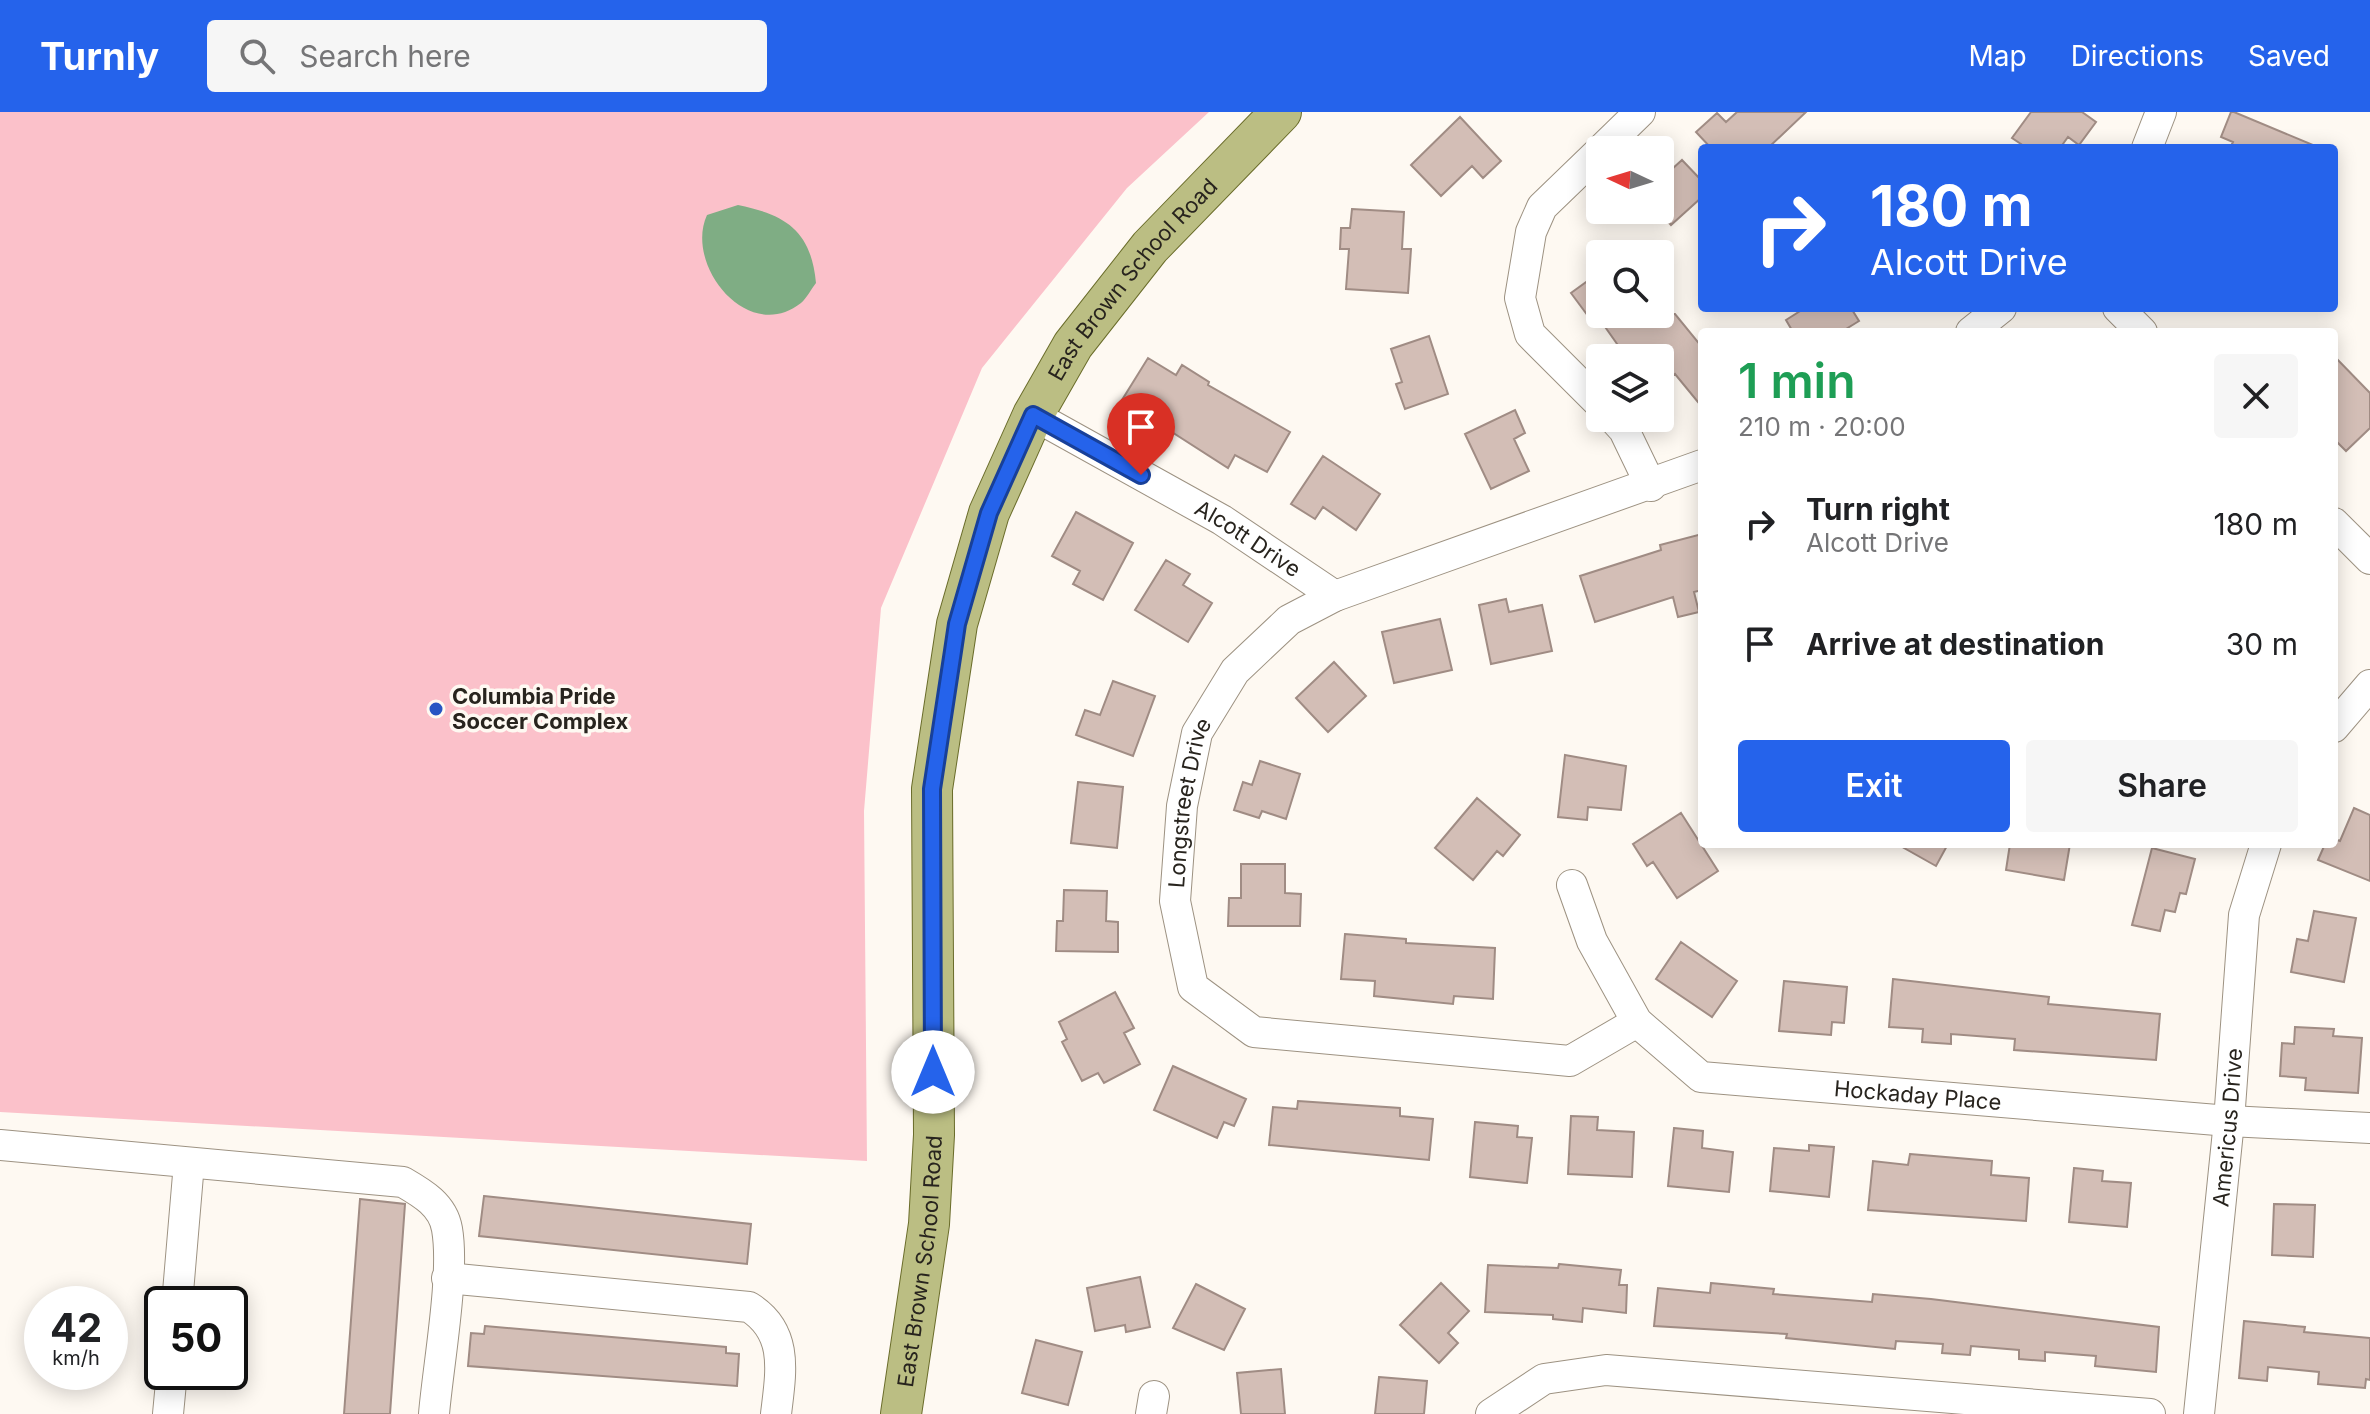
<!DOCTYPE html>
<meta charset="utf-8">
<style>
body{margin:0;font-family:Inter,sans-serif;background:#f6f6f6;color:#202124;height:100vh;display:flex;flex-direction:column;font-size:30px;white-space:nowrap}
*{box-sizing:border-box;margin:0}
p{font-size:26px;color:#757577}
.icon{flex:none;width:44px;height:44px;fill:none;stroke:currentColor;stroke-width:2;stroke-linecap:round;stroke-linejoin:round}
.map{position:relative;flex:1;overflow:hidden}
.panel{position:absolute;left:1698px;top:216px;width:640px;height:520px;display:flex;flex-direction:column;background:#fff;border-radius:8px;box-shadow:0 4px 20px #0003}
.panel>*{flex:none}
.top-card{position:absolute;left:1698px;top:32px;width:640px;height:168px;border-radius:8px;box-shadow:0 4px 20px #0003;background:#2563eb;color:#fff;overflow:hidden}
.needle{width:52px;rotate:274deg}
.controls{position:absolute;left:1586px;top:24px;display:grid;gap:16px}
.controls a{display:grid;place-items:center;width:88px;height:88px;border-radius:8px;background:#fff;box-shadow:0 4px 20px #0003;font-size:40px}
.speed{position:absolute;left:24px;top:1174px;display:flex;gap:16px;font-size:40px;font-weight:700;text-align:center}
.speed>*{display:grid;place-content:center;width:104px;height:104px;border-radius:50%;background:#fff;box-shadow:0 4px 20px #0003;line-height:1}
.speed small{font-size:20px;font-weight:400}
.speed .limit{border:4px solid #111;border-radius:12px;background:#fff;color:#111}
.pin{position:absolute;display:grid;place-items:center;width:68px;height:68px;color:#fff;margin:-82px -34px;border-radius:50% 50% 50% 0;rotate:-45deg;box-shadow:0 0 8px #0007}
.pin .icon{rotate:45deg}
.me{position:absolute;width:88px;margin:-44px;rotate:0deg;stroke-linejoin:round;filter:drop-shadow(0 0 6px #0008)}
.turn{display:flex;align-items:center;gap:28px;height:168px;padding:0 40px;font-size:36px}
.turn .icon{width:104px;height:104px;stroke-width:2.5}
.turn b{display:block;font-size:56px;line-height:68px}
.round{display:grid;place-items:center;flex:none;width:84px;height:84px;border-radius:8px;background:#f6f6f6}
.headline{display:flex;align-items:center;justify-content:space-between;height:136px;padding:0 40px}
h1{font-size:48px;font-weight:600;line-height:60px;color:#1e9e55}
.button{display:flex;gap:16px;margin-top:auto;padding:16px 40px}
.button a{flex:1;height:92px;border-radius:8px;background:#2563eb;color:#fff;font-size:32px;font-weight:600;line-height:92px;text-align:center}
.button a+a{background:#f6f6f6;color:#202124}
ul{padding:0;list-style:none}
li{display:flex;align-items:center;gap:24px;height:120px;padding:0 40px}
li div{flex:1}
li b{display:block;font-size:30px}
li em{font-style:normal}
header{display:flex;align-items:center;gap:48px;box-sizing:border-box;height:112px;padding:0 40px;background:#2563eb;color:#fff}
header strong{font-size:38px}
nav{display:flex;gap:44px;margin-inline-start:auto;font-size:28px}
.search{width:560px;height:72px;background:#f6f6f6;display:flex;align-items:center;gap:20px;box-sizing:border-box;padding:0 28px;border-radius:8px;color:#757577;font-size:30px}
.map>svg:first-child{display:block}
.green{fill:#fbc1ca}
.water{fill:#7fad84}
.building{fill:#d3beb6;stroke:#a08c84;stroke-width:2}
.lines{fill:none;stroke-linecap:round;stroke-linejoin:round}
.minor-casing{stroke:#9d9282;stroke-width:32}
.major-casing{stroke:#6a6c2a;stroke-width:42}
.minor{stroke:#fff;stroke-width:30}
.major{stroke:#bbbe83;stroke-width:40}
.route-casing{stroke:#184099;stroke-width:20}
.route{stroke:#2563eb;stroke-width:14}
.poi-dot{fill:#2754c3;stroke:#fef9f2;stroke-width:3}
.labels{text-anchor:middle;stroke-width:7;stroke-linejoin:round;paint-order:stroke}
.street-label{font-size:22px;fill:#28241e;stroke:#fef9f2}
.poi-label{font-size:22px;font-weight:bold;fill:#28241e;stroke:#fef9f2;text-anchor:start}
</style>
<header>
<strong>Turnly</strong>
<div class="search"><svg class="icon" aria-label="search" viewBox="0 0 24 24"><circle cx="10" cy="10" r="6"/><path d="M15 15l6 6"/></svg>Search here</div>
<nav><a>Map</a><a>Directions</a><a>Saved</a></nav>
</header>
<div class="map">
<svg width="2370" height="1302" viewBox="0 0 2370 1302">
<rect width="100%" height="100%" fill="#fef9f2"/>
<path class="green" d="M 0,0 L 1209,0 L 1127,76 L 982,256 L 881,496 L 864,699 L 867,1049 L 0,1000 Z"/>
<path class="water" d="M 738,93 C 787,103 811,119 816,171 C 811,177 807,186 801,191 C 748,233 684,153 707,103 Z"/>
<path class="building" d="M 1737,0 L 1806,0 L 1768,36 L 1711,36 L 1696,20 L 1717,1 L 1726,10 Z
M 2031,0 L 2082,0 L 2096,10 L 2079,33 L 2068,25 L 2060,36 L 2027,36 L 2012,26 Z
M 2231,0 L 2234,0 L 2320,36 L 2230,36 L 2233,30 L 2221,25 Z
M 1460,5 L 1501,49 L 1483,66 L 1472,54 L 1441,84 L 1411,53 Z
M 1682,48 L 1702,69 L 1702,85 L 1671,113 L 1660,101 L 1660,68 Z
M 1352,97 L 1404,100 L 1402,137 L 1411,137 L 1408,181 L 1346,177 L 1349,137 L 1340,137 L 1341,116 L 1350,116 Z
M 1600,160 L 1600,196 L 1588,204 L 1571,181 Z
M 1805,196 L 1851,196 L 1859,209 L 1841,220 L 1793,220 L 1786,208 Z
M 1596,202 L 1675,202 L 1702,235 L 1702,295 L 1675,262 L 1660,274 L 1660,246 L 1627,246 Z
M 1429,224 L 1448,282 L 1405,297 L 1396,272 L 1402,270 L 1391,237 Z
M 2334,244 L 2370,281 L 2370,316 L 2346,339 L 2334,327 Z
M 1148,246 L 1176,263 L 1182,253 L 1209,270 L 1208,273 L 1290,320 L 1267,360 L 1235,343 L 1228,356 L 1122,288 Z
M 1515,298 L 1525,321 L 1514,327 L 1529,359 L 1491,377 L 1465,322 Z
M 1323,344 L 1380,382 L 1356,418 L 1323,395 L 1315,407 L 1291,392 Z
M 1076,400 L 1133,431 L 1103,488 L 1073,472 L 1080,459 L 1052,444 Z
M 1702,422 L 1702,478 L 1694,480 L 1699,500 L 1678,505 L 1673,485 L 1595,510 L 1580,464 L 1661,438 L 1660,433 Z
M 1166,448 L 1190,462 L 1183,473 L 1212,491 L 1188,530 L 1135,498 Z
M 1506,487 L 1509,500 L 1542,493 L 1552,539 L 1491,552 L 1479,493 Z
M 1440,507 L 1452,558 L 1394,571 L 1382,520 Z
M 1334,550 L 1366,584 L 1328,620 L 1296,586 Z
M 1113,569 L 1155,584 L 1133,644 L 1076,623 L 1085,598 L 1100,603 Z
M 1565,643 L 1626,654 L 1621,698 L 1588,695 L 1587,708 L 1558,705 Z
M 1260,649 L 1300,662 L 1286,707 L 1262,699 L 1259,706 L 1234,698 L 1243,670 L 1252,673 Z
M 1078,670 L 1123,675 L 1117,736 L 1071,731 Z
M 1477,686 L 1520,723 L 1503,744 L 1497,739 L 1473,768 L 1435,736 Z
M 2354,696 L 2370,703 L 2370,769 L 2318,748 L 2325,732 L 2334,732 L 2334,727 L 2340,729 Z
M 1681,701 L 1718,759 L 1677,786 L 1653,750 L 1647,754 L 1633,732 Z
M 1897,732 L 1948,732 L 1936,754 Z
M 2010,732 L 2070,732 L 2064,768 L 2006,758 Z
M 2152,736 L 2195,747 L 2186,782 L 2180,781 L 2175,800 L 2165,798 L 2160,819 L 2132,813 Z
M 1241,752 L 1285,752 L 1285,781 L 1301,782 L 1300,814 L 1228,814 L 1229,786 L 1241,786 Z
M 1064,778 L 1107,779 L 1106,809 L 1118,810 L 1118,840 L 1056,839 L 1057,809 L 1063,809 Z
M 2314,799 L 2356,806 L 2344,870 L 2291,860 L 2297,827 L 2308,829 Z
M 1345,822 L 1406,827 L 1406,831 L 1495,836 L 1493,887 L 1454,884 L 1453,892 L 1374,884 L 1375,869 L 1341,867 Z
M 1681,830 L 1737,869 L 1712,905 L 1656,867 Z
M 1893,867 L 2049,885 L 2048,892 L 2160,902 L 2156,948 L 2014,938 L 2015,927 L 1951,922 L 1951,932 L 1922,930 L 1923,917 L 1889,915 Z
M 1784,869 L 1847,875 L 1844,911 L 1832,910 L 1831,923 L 1779,919 Z
M 1115,880 L 1134,916 L 1124,921 L 1140,952 L 1104,971 L 1098,961 L 1082,969 L 1062,930 L 1067,927 L 1059,910 Z
M 2295,915 L 2334,917 L 2333,924 L 2362,926 L 2358,981 L 2305,978 L 2306,966 L 2280,964 L 2282,931 L 2294,932 Z
M 1173,954 L 1246,987 L 1234,1014 L 1224,1010 L 1217,1026 L 1154,998 Z
M 1298,989 L 1400,996 L 1400,1004 L 1433,1007 L 1429,1048 L 1269,1033 L 1273,995 L 1297,997 Z
M 1571,1004 L 1598,1005 L 1597,1018 L 1634,1020 L 1632,1065 L 1568,1062 Z
M 1475,1010 L 1518,1014 L 1517,1025 L 1532,1026 L 1527,1071 L 1470,1065 Z
M 1674,1016 L 1703,1019 L 1702,1036 L 1733,1040 L 1729,1080 L 1668,1074 Z
M 1809,1033 L 1834,1035 L 1829,1085 L 1770,1079 L 1774,1036 L 1809,1039 Z
M 1910,1042 L 1992,1049 L 1991,1063 L 2029,1066 L 2026,1109 L 1868,1098 L 1873,1049 L 1908,1053 Z
M 2074,1056 L 2103,1059 L 2102,1069 L 2131,1071 L 2127,1115 L 2069,1110 Z
M 484,1084 L 751,1112 L 747,1152 L 479,1124 Z
M 360,1087 L 405,1092 L 390,1302 L 344,1302 Z
M 2274,1092 L 2315,1093 L 2313,1145 L 2272,1143 Z
M 1559,1152 L 1621,1158 L 1619,1173 L 1627,1173 L 1626,1201 L 1583,1196 L 1582,1210 L 1553,1207 L 1553,1203 L 1485,1200 L 1488,1153 L 1558,1156 Z
M 1140,1165 L 1150,1215 L 1126,1220 L 1125,1213 L 1095,1219 L 1087,1176 Z
M 1441,1171 L 1469,1199 L 1448,1221 L 1458,1231 L 1439,1251 L 1400,1213 Z
M 1711,1171 L 1774,1177 L 1773,1182 L 1872,1190 L 1873,1182 L 1931,1187 L 2159,1215 L 2156,1260 L 2095,1254 L 2096,1244 L 2045,1240 L 2045,1249 L 2019,1247 L 2019,1238 L 1971,1234 L 1970,1243 L 1942,1241 L 1943,1232 L 1896,1229 L 1895,1237 L 1786,1226 L 1787,1222 L 1654,1214 L 1658,1176 L 1710,1181 Z
M 1196,1172 L 1245,1197 L 1224,1238 L 1173,1216 Z
M 2244,1209 L 2305,1215 L 2304,1220 L 2370,1226 L 2370,1268 L 2366,1267 L 2365,1276 L 2318,1272 L 2319,1260 L 2268,1255 L 2267,1269 L 2239,1266 Z
M 485,1214 L 726,1235 L 726,1241 L 739,1242 L 737,1274 L 468,1254 L 471,1221 L 484,1222 Z
M 1036,1228 L 1082,1240 L 1068,1293 L 1022,1281 Z
M 1281,1257 L 1285,1302 L 1241,1302 L 1237,1261 Z
M 1379,1265 L 1427,1269 L 1424,1302 L 1375,1302 Z"/>
<g class="lines">
<g class="minor-casing">
<g id="minor">
<path d="M 2147,36 L 2161,0"/>
<path d="M 1601,38 L 1640,0"/>
<path d="M 1600,39 L 1542,95 L 1531,120 L 1520,186 L 1530,222 L 1600,292"/>
<path d="M 2118,196 L 2142,220"/>
<path d="M 1971,220 L 2001,196"/>
<path id="s1" d="M 1033,303 L 1222,408 L 1335,484"/>
<path d="M 1613,306 L 1624,318 L 1651,374"/>
<path d="M 2334,411 L 2370,447"/>
<path d="M 2334,615 L 2370,573"/>
<path id="s2" d="M 1572,773 L 1592,829 L 1637,910 L 1701,965 L 2229,1009 L 2370,1016"/>
<path id="s3" d="M 1637,910 L 1570,949 L 1254,920 L 1193,875 L 1175,789 L 1182,694 L 1197,621 L 1235,559 L 1289,508 L 1335,484 L 1702,353"/>
<path d="M 0,1033 L 403,1070 C 422,1081 443,1093 447,1117 C 455,1162 438,1254 434,1302"/>
<path d="M 447,1166 L 749,1195 C 789,1220 781,1260 776,1302"/>
<path d="M 177,1192 L 189,1051"/>
<path d="M 168,1302 L 172,1260"/>
<path d="M 1151,1302 L 1154,1284"/>
<path d="M 1491,1302 L 1544,1267 L 1606,1258 L 2150,1302"/>
<path id="s4" d="M 2199,1302 L 2229,1009 L 2244,803 L 2266,732"/>
</g>
</g>
<g class="major-casing">
<g id="major">
<path id="s5" d="M 901,1302 L 929,1112 L 934,1023 L 932,677 L 957,512 L 989,401 L 1033,303 L 1073,233 L 1150,135 L 1281,0"/>
</g>
</g>
<use href="#minor" class="minor"/>
<use href="#major" class="major"/>
</g>
<g class="lines">
<g class="route-casing">
<path id="route" d="M 933,960 L 932,677 L 953,539 L 957,512 L 989,401 L 1033,303 L 1141,363"/>
</g>
<use href="#route" class="route"/>
</g>
<circle class="poi-dot" cx="436" cy="597" r="8"/>
<g class="labels">
<g class="street-label">
<text dy="8" stroke="none"><textPath href="#s5" startOffset="1186">East Brown School Road</textPath></text>
<text dy="8" stroke="none"><textPath href="#s1" startOffset="248">Alcott Drive</textPath></text>
<text dy="8" stroke="none"><textPath href="#s3" startOffset="658">Longstreet Drive</textPath></text>
<text dy="8" stroke="none"><textPath href="#s2" startOffset="454">Hockaday Place</textPath></text>
<text dy="8" stroke="none"><textPath href="#s4" startOffset="288">Americus Drive</textPath></text>
<text dy="8" stroke="none"><textPath href="#s5" startOffset="154">East Brown School Road</textPath></text>
</g>
<g class="poi-label">
<text x="452" y="592">Columbia Pride<tspan x="452" dy="25">Soccer Complex</tspan></text>
</g>
</g>
</svg>
<div class="controls">
<a><svg class="needle" viewBox="-14 -14 28 28"><path d="M0-13l5 13h-10z" fill="#e53935"/><path d="M0 13l5-13h-10z" fill="#757577"/></svg></a>
<a><svg class="icon" aria-label="search" viewBox="0 0 24 24"><circle cx="10" cy="10" r="6"/><path d="M15 15l6 6"/></svg></a>
<a><svg class="icon" aria-label="layers" viewBox="0 0 24 24"><path d="M12 4l9 5-9 5-9-5zM3 14l9 5 9-5"/></svg></a>
</div>
<div class="speed"><div>42<small>km/h</small></div><div class="limit">50</div></div>
<div class="pin" style="left:1141px;top:363px;background:#d93025"><svg class="icon" aria-label="arrive" viewBox="0 0 24 24"><path d="M6 21V4h12l-3 4 3 4H6"/></svg></div>
<svg class="me" style="left:933px;top:960px" viewBox="-20 -20 40 40"><circle r="19" fill="#fff"/><path d="M0-13L10 11 0 6-10 11z" fill="#2563eb"/></svg>
<div class="top-card">
<div class="turn"><svg class="icon" aria-label="right" viewBox="0 0 24 24"><path d="M7 20v-9h11M14 6l5 5-5 5"/></svg><div><b>180 m</b>Alcott Drive</div></div>
</div>
<section class="panel">
<div class="headline"><div><h1>1 min</h1><p>210 m · 20:00</p></div><a class="round"><svg class="icon" aria-label="close" viewBox="0 0 24 24"><path d="M6 6l12 12M18 6L6 18"/></svg></a></div>
<ul>
<li><svg class="icon" aria-label="right" viewBox="0 0 24 24"><path d="M7 20v-9h11M14 6l5 5-5 5"/></svg><div><b>Turn right</b><p>Alcott Drive</p></div><em>180 m</em></li>
<li><svg class="icon" aria-label="arrive" viewBox="0 0 24 24"><path d="M6 21V4h12l-3 4 3 4H6"/></svg><div><b>Arrive at destination</b></div><em>30 m</em></li>
</ul>
<div class="button"><a>Exit</a><a>Share</a></div>
</section>
</div>
